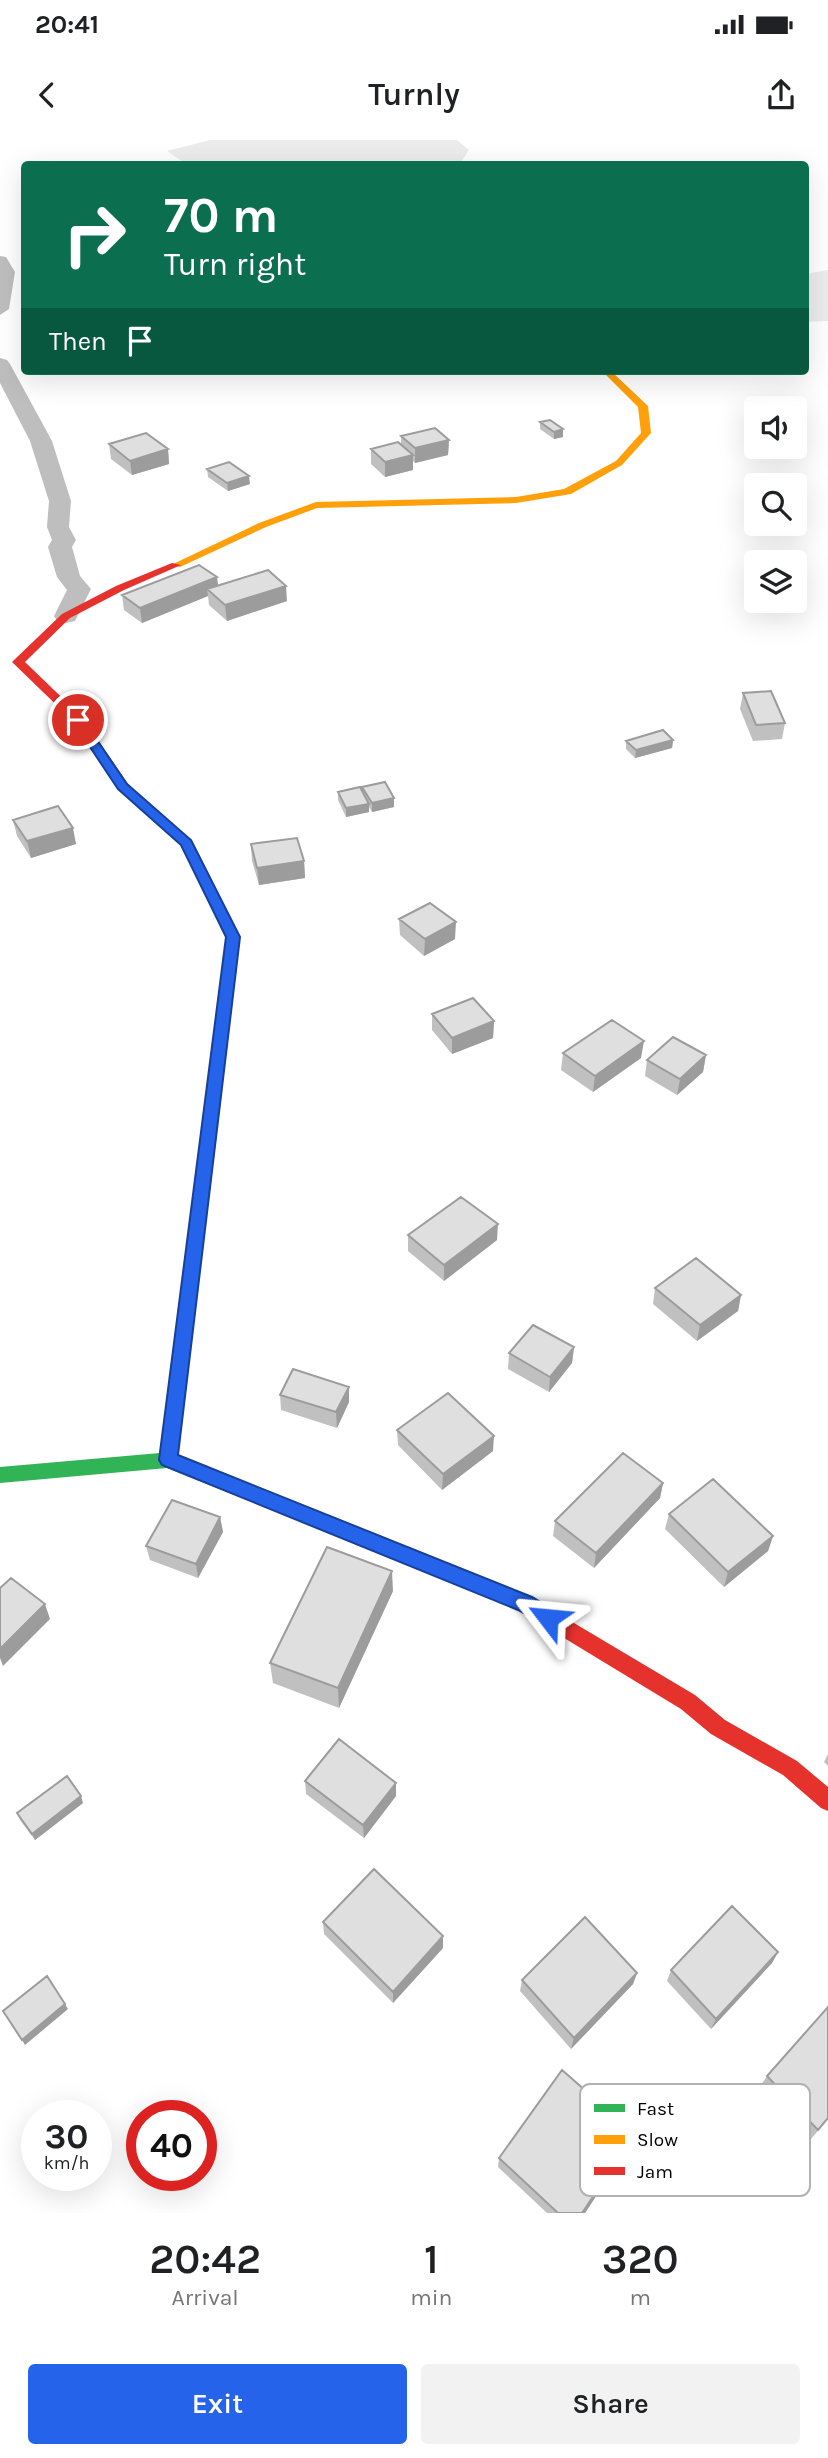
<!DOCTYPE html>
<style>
body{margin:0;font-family:Karla,sans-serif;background:#f2f2f2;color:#202124;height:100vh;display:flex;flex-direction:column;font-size:26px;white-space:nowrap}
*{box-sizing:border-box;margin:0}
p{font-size:23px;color:#757577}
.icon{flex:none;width:38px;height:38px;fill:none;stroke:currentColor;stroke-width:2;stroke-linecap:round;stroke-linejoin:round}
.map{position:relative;height:2073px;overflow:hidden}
.details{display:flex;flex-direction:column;background:#fff;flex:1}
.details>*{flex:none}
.guide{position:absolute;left:21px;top:21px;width:788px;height:214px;border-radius:7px;box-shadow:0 7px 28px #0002;background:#0b6e4f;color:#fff;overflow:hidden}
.buttons{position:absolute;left:744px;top:256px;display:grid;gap:14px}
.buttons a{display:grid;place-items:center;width:63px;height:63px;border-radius:7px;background:#fff;box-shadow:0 7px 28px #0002;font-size:35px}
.speed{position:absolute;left:21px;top:1960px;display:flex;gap:14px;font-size:35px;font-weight:700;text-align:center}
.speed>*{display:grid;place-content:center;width:91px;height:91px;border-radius:50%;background:#fff;box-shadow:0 7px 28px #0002;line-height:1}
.speed small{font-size:18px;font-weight:400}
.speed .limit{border:10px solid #d22;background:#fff;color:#111}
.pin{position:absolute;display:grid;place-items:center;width:60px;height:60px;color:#fff;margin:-30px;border:4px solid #fff;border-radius:50%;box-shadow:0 2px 7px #0007}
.me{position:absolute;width:77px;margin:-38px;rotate:299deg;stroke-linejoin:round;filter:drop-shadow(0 0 5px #0008)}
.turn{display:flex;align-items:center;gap:24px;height:147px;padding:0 28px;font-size:32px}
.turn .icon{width:91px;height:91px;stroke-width:2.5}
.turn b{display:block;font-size:49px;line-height:60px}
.then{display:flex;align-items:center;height:66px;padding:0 28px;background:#0003;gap:14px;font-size:26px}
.eta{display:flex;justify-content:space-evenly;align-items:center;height:119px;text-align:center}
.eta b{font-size:42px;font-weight:600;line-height:49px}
.button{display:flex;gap:14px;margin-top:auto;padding:14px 28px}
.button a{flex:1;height:80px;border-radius:7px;background:#2563eb;color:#fff;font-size:28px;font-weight:600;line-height:80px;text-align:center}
.button a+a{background:#f2f2f2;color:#202124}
.status{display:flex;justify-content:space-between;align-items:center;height:49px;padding:0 35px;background:#fff;direction:ltr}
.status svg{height:19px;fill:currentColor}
header{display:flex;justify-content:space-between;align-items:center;height:91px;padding:0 28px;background:#fff;font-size:32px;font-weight:600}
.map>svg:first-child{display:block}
.green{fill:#ececec}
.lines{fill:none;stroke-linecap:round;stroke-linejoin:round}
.street{fill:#bebebe;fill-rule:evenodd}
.fast{fill:#30b455;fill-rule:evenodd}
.slow{fill:#ff9f0a;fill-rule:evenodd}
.jam{fill:#e5322d;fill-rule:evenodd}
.wall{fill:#c0c0c0}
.shaded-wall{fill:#9c9c9c}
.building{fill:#dfdfdf;stroke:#9c9c9c;stroke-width:2}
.route{fill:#2563eb;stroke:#184099;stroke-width:2}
.key{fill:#fff;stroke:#b2b2b2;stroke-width:2}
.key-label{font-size:19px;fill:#000}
</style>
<div class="status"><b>20:41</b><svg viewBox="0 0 49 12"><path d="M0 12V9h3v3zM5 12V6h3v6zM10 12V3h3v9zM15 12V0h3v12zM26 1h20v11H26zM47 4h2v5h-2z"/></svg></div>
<header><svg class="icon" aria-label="back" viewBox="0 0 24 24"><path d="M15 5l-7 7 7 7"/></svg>Turnly<svg class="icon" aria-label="share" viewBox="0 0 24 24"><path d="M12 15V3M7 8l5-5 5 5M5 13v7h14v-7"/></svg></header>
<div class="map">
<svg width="828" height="2073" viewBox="0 0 828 2073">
<rect width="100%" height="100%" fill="#fff"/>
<path class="green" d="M 210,0 L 457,0 L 469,10 L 460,24 L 186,24 L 167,11 Z
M 828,130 L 828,181 L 805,182 L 805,134 Z"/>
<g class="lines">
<path class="street" d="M 0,116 L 6,117 L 15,132 L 9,169 L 0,175 Z
M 0,218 L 7,220 L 10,224 L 52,301 L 71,361 L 69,387 L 76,400 L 72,407 L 80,436 L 91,449 L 75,481 L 66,483 L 57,481 L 54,476 L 67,450 L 57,437 L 48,407 L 52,400 L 47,387 L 49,361 L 30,301 L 0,243 Z"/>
<path class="fast" d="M 212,963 L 220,968 L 178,1316 L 459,1428 L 462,1434 L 459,1440 L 452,1443 L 445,1440 L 167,1328 L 0,1343 L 0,1327 L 160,1313 L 204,968 Z"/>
<path class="slow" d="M 602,231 L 611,231 L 648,266 L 651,293 L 622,325 L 571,354 L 516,363 L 317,368 L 266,387 L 180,427 L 171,425 L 259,383 L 316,362 L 516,357 L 564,349 L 616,321 L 641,293 L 638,267 Z
M 142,660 L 192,700 L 240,797 L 220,968 L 212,973 L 204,968 L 226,797 L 181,705 L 138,667 L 136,664 Z"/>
<path class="jam" d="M 172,423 L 181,425 L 124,450 L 70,478 L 25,522 L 82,577 L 128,644 L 148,664 L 142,668 L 119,650 L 74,582 L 12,522 L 62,474 L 116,446 Z
M 452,1425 L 532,1458 L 695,1555 L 725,1580 L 797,1621 L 828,1647 L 828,1671 L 821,1668 L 783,1635 L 711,1594 L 681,1569 L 518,1470 L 445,1440 L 442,1434 L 445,1428 Z"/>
</g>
<path class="wall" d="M 540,282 L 563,297 L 554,299 L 540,289 Z
M 401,296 L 449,300 L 448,315 L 415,323 L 413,321 L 413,330 L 385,337 L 371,324 L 371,309 L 401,305 Z
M 109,304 L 168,309 L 169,324 L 132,335 L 111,319 Z
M 207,329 L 250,344 L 228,351 L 208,337 Z
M 218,446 L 287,461 L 227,481 L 209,465 L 208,456 L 142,483 L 124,470 L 122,455 Z
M 743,553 L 785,583 L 782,599 L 753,601 L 740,569 Z
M 673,600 L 672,608 L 635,618 L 626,609 L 626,601 Z
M 362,647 L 394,667 L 372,672 L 369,667 L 369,672 L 346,677 L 338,660 L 338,652 L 362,651 Z
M 13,680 L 76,704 L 31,718 L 17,696 Z
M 251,704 L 304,721 L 305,738 L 259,745 L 252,721 Z
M 399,779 L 455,799 L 424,816 L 400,795 Z
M 432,874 L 494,881 L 493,898 L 452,914 L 432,890 Z
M 563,913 L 641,918 L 593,952 L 561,930 Z
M 706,915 L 703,932 L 677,955 L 645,936 L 647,920 Z
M 408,1095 L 497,1100 L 444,1141 L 408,1111 Z
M 655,1148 L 741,1155 L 738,1171 L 697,1201 L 653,1164 Z
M 574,1207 L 572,1223 L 549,1252 L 508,1229 L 509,1213 Z
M 349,1247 L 349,1262 L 337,1288 L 281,1270 L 280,1255 Z
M 397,1290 L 493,1311 L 442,1350 L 398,1305 Z
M 663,1343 L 660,1358 L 594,1428 L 553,1396 L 555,1381 Z
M 669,1374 L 773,1396 L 768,1411 L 724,1447 L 665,1389 Z
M 220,1377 L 223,1392 L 198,1438 L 150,1420 L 146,1406 Z
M 393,1451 L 339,1568 L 273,1543 L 270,1523 Z
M 828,1614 L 828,1626 L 824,1622 Z
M 305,1641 L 396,1643 L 396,1656 L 364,1698 L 306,1654 Z
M 83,1663 L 35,1700 L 20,1680 L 17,1673 Z
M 323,1782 L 443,1808 L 393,1863 L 324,1794 Z
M 778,1812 L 772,1823 L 711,1889 L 667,1841 L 671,1830 Z
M 637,1833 L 633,1844 L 571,1909 L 520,1851 L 522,1840 Z
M 767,1936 L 828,1979 L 811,1999 L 761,1945 Z
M 635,1994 L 631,2003 L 585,2073 L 547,2073 L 498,2027 L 499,2018 Z"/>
<path class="shaded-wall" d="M 563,289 L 563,297 L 554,299 L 554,292 Z
M 449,300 L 448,315 L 415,323 L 415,308 Z
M 168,309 L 169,324 L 132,335 L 130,321 Z
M 413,315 L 413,330 L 385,337 L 385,322 Z
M 249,336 L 250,344 L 228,351 L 227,343 Z
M 217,437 L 219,452 L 207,449 L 208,456 L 142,483 L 140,468 Z
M 286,446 L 287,461 L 227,481 L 225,465 Z
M 673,600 L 672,608 L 635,618 L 636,610 Z
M 394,658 L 394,667 L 372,672 L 372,663 Z
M 369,664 L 369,672 L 346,677 L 346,668 Z
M 73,688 L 76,704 L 31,718 L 27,701 Z
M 304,721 L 305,738 L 259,745 L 257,728 Z
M 456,782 L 455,799 L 424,816 L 425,799 Z
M 494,881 L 493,898 L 452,914 L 452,898 Z
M 644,901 L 641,918 L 593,952 L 595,936 Z
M 706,915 L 703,932 L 677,955 L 680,939 Z
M 498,1084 L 497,1100 L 444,1141 L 444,1125 Z
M 741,1155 L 738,1171 L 697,1201 L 700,1185 Z
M 574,1207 L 572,1223 L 549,1252 L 550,1237 Z
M 349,1247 L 349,1262 L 337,1288 L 336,1272 Z
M 494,1296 L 493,1311 L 442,1350 L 443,1334 Z
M 663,1343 L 660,1358 L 594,1428 L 596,1413 Z
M 220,1377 L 223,1392 L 198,1438 L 196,1424 Z
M 773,1396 L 768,1411 L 724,1447 L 728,1432 Z
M 392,1431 L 393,1451 L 339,1568 L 338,1548 Z
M 45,1464 L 50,1479 L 3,1526 L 0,1518 L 0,1509 Z
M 396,1643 L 396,1656 L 364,1698 L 363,1685 Z
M 81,1656 L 83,1663 L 35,1700 L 32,1694 Z
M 443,1796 L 443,1808 L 393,1863 L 393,1852 Z
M 778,1812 L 772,1823 L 711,1889 L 716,1879 Z
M 637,1833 L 633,1844 L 571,1909 L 574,1898 Z
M 65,1864 L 68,1869 L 25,1905 L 22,1900 Z
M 635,1994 L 631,2003 L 585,2073 L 582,2073 Z"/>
<path class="building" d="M 550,280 L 563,289 L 554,292 L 540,282 Z
M 435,288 L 449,300 L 415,308 L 401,296 Z
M 146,293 L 168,309 L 130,321 L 109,304 Z
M 398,302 L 413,315 L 385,322 L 371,309 Z
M 229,322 L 249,336 L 227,343 L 207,329 Z
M 199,425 L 217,437 L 140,468 L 122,455 Z
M 268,430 L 286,446 L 225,465 L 207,449 Z
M 771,551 L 785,583 L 756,585 L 743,553 Z
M 663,590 L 673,600 L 636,610 L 626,601 Z
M 385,642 L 394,658 L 372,663 L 362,647 Z
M 360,647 L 369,664 L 346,668 L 338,652 Z
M 58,666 L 73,688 L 27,701 L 13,680 Z
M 297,698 L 304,721 L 257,728 L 251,704 Z
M 430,763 L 456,782 L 425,799 L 399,779 Z
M 473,858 L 494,881 L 452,898 L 432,874 Z
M 612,880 L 644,901 L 595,936 L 563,913 Z
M 673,897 L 706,915 L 680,939 L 647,920 Z
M 461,1057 L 498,1084 L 444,1125 L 408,1095 Z
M 696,1118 L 741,1155 L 700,1185 L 655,1148 Z
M 533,1185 L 574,1207 L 550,1237 L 509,1213 Z
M 293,1229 L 349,1247 L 336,1272 L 280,1255 Z
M 448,1253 L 494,1296 L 443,1334 L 397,1290 Z
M 623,1313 L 663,1343 L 596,1413 L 555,1381 Z
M 713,1339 L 773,1396 L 728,1432 L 669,1374 Z
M 172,1360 L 220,1377 L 196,1424 L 146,1406 Z
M 327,1407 L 392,1431 L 338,1548 L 270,1523 Z
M 11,1438 L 45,1464 L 0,1509 L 0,1448 Z
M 339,1599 L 396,1643 L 363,1685 L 305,1641 Z
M 67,1636 L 81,1656 L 32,1694 L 17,1673 Z
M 374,1729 L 443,1796 L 393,1852 L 323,1782 Z
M 732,1766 L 778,1812 L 716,1879 L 671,1830 Z
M 585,1777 L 637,1833 L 574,1898 L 522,1840 Z
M 47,1836 L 65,1864 L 22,1900 L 3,1871 Z
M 828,1867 L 828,1978 L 818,1990 L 767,1936 Z
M 562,1930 L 635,1994 L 582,2073 L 558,2073 L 499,2018 Z"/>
<path class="route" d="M 78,577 L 82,578 L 127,644 L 191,700 L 240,797 L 178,1315 L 532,1457 L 555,1471 L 558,1478 L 555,1484 L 548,1487 L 518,1470 L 162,1325 L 159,1320 L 226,797 L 181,705 L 118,649 L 72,580 Z"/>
<rect x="580" y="1944" width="230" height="112" rx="10" class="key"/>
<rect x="594" y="1964" width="31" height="8" fill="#30b455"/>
<rect x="594" y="1995" width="31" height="9" fill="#ff9f0a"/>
<rect x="594" y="2027" width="31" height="8" fill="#e5322d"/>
<g class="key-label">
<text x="637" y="1975">Fast</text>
<text x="637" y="2006">Slow</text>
<text x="637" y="2038">Jam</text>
</g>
</svg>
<div class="buttons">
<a><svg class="icon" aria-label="sound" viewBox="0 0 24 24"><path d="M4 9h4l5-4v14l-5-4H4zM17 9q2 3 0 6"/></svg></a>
<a><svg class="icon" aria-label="search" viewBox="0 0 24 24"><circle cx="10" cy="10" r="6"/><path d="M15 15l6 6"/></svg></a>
<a><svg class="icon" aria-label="layers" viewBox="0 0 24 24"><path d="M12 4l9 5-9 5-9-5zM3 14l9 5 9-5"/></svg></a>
</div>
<div class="speed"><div>30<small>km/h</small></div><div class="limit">40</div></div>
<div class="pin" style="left:78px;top:580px;background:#d93025"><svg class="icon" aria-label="arrive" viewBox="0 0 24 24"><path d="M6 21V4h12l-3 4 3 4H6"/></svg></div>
<svg class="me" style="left:548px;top:1478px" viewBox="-20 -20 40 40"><path d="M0-17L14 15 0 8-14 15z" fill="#2563eb" stroke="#fff" stroke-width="4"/></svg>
<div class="guide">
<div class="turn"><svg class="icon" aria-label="right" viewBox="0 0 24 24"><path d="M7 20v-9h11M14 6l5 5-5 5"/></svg><div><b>70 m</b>Turn right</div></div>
<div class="then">Then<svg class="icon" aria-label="arrive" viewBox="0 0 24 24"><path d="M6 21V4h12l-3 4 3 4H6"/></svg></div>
</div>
</div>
<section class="details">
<div class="eta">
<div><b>20:42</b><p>Arrival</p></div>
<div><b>1</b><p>min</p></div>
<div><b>320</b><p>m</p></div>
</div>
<div class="button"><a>Exit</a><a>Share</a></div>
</section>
